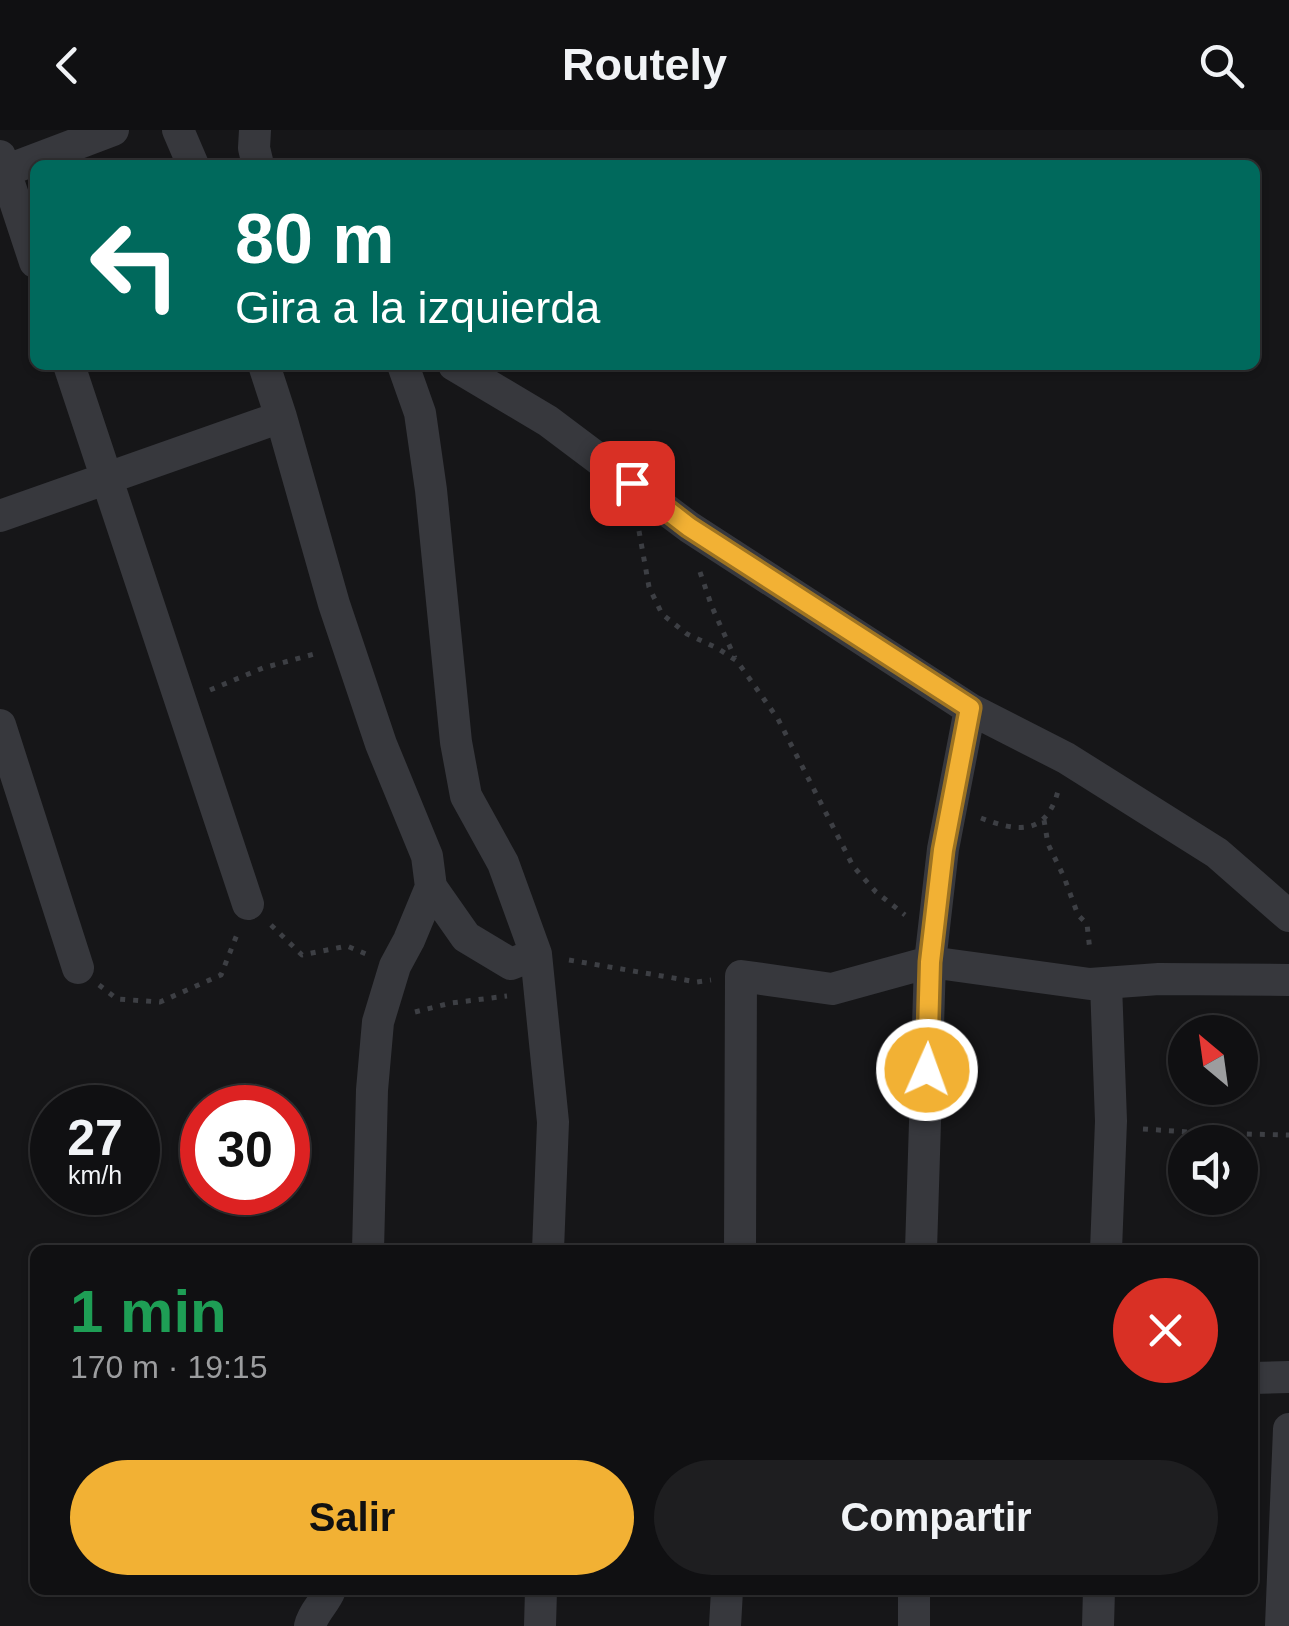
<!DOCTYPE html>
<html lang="es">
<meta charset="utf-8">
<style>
body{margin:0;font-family:Arial,sans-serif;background:#1e1e20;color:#f1f3f6;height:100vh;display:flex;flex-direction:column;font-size:38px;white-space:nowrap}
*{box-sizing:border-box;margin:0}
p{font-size:32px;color:#9c9d9f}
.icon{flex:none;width:55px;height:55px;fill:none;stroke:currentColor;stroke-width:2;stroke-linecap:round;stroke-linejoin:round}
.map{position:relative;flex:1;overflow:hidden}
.details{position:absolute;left:30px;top:1115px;width:1228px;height:350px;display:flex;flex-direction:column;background:#101012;border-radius:15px;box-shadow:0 2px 8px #0004,0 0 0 2px #303032}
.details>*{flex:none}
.banner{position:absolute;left:30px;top:30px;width:1230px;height:210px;border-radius:15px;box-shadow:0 2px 8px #0004,0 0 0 2px #303032;background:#00695c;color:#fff;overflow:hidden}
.needle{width:65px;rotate:331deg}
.fabs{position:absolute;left:1168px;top:885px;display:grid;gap:20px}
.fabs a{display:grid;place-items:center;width:90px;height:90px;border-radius:50%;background:#101012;box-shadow:0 2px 8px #0004,0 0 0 2px #303032;font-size:50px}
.speed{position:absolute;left:30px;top:955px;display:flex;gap:20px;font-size:50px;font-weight:700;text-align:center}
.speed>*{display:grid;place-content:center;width:130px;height:130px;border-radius:50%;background:#101012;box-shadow:0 2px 8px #0004,0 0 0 2px #303032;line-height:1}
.speed small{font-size:25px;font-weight:400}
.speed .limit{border:15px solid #d22;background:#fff;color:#111}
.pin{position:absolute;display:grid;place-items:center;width:85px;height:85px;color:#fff;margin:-42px;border-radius:20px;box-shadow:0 5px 15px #0006}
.me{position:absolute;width:110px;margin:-55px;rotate:2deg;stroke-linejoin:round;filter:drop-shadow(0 0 8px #0008)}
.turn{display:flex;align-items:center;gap:35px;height:210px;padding:0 40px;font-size:45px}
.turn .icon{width:130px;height:130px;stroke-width:2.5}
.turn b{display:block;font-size:70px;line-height:85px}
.round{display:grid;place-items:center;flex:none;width:105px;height:105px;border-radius:52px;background:#1e1e20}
.summary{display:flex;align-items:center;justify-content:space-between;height:170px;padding:0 40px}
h1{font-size:60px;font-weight:700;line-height:75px;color:#1e9e55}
.button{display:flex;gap:20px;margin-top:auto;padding:20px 40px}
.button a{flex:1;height:115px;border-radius:60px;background:#f2b134;color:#111;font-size:40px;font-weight:700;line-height:115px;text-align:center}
.button a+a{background:#1e1e20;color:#f1f3f6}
header{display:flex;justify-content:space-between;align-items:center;height:130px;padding:0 40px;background:#101012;font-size:45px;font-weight:700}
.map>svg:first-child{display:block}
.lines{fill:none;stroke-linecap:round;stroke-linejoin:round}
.path{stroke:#3d3f44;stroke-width:5;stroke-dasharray:5 8;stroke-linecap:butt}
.minor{stroke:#37383d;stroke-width:32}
.route-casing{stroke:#9d7322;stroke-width:25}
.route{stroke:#f2b134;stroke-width:18}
</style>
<header><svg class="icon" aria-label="back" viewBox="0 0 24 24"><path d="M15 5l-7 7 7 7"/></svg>Routely<svg class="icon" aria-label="search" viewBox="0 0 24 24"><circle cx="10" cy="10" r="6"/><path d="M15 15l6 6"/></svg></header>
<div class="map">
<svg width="1289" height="1496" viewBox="0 0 1289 1496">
<rect width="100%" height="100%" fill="#161618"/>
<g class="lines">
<path class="path" d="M 639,401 L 649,457 L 662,484 L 687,504 L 717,518 L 737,531 L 778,589 L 853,736 L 876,762 L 905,785
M 700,442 L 712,477 L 735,528
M 210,560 L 263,538 L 318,523
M 981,688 C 1017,702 1046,706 1058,661
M 1044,690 L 1048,714 L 1064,747 L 1078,785 L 1087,794 L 1090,821
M 271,795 L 302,825 L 347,816 L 366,824
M 569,830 L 697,852 L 711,850
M 99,855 L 117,869 L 160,872 L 221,845 L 238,802
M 415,882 L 451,873 L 507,866
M 1143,999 L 1203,1003 L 1289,1005"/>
<path class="minor" d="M 178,0 L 193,35
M 255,0 L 254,18 L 258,35
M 0,26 L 35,132
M 5,41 L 113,0
M 69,235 L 248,774
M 264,235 L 281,287 L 334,474 L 381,614 L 427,726 L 431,757 L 409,810 L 395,836 L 378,892 L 372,960 L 368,1120
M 403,235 L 420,283 L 431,360 L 456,612 L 466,666 L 503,733 L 536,824 L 553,992 L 548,1120
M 454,235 L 548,291 L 689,397 L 970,579 L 1066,628 L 1217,723 L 1289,786
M 0,386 L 281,287
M 0,595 L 78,838
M 431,757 L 466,807 L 511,834 L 536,824
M 1106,854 L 1111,991 L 1106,1120
M 740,1120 L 741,846 L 832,859 L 930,832 L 1090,854 L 1159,849 L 1289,850
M 921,1120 L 930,832 L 943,719 L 970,579
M 1252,1248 L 1289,1247
M 310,1496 C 313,1482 325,1473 330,1460
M 540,1496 L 541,1460
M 725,1496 L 727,1460
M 914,1496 L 914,1460
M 1098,1496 L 1099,1460
M 1281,1496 L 1289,1299"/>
</g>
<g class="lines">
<g class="route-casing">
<path id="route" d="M 632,353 L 689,397 L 970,578 L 943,720 L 930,832 L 927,940"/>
</g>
<use href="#route" class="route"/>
</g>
</svg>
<div class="fabs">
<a><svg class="needle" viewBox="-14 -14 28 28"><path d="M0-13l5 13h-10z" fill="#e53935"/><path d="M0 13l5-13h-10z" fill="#9c9d9f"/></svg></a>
<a><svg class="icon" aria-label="sound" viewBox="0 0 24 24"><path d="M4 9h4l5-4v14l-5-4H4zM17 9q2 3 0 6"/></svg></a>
</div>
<div class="speed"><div>27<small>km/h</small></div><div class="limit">30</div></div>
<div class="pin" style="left:632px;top:353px;background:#d93025"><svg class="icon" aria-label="arrive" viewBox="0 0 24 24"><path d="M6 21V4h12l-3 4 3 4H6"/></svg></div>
<svg class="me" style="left:927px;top:940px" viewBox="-20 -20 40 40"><circle r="17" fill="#f2b134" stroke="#fff" stroke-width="3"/><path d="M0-11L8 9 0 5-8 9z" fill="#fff"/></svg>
<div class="banner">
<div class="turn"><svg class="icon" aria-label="left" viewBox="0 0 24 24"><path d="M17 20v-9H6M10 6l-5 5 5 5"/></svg><div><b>80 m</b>Gira a la izquierda</div></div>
</div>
<section class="details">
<div class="summary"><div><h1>1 min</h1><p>170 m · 19:15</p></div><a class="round" style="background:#d93025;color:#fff"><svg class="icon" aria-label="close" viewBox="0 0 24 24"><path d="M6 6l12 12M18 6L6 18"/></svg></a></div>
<div class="button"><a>Salir</a><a>Compartir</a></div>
</section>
</div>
